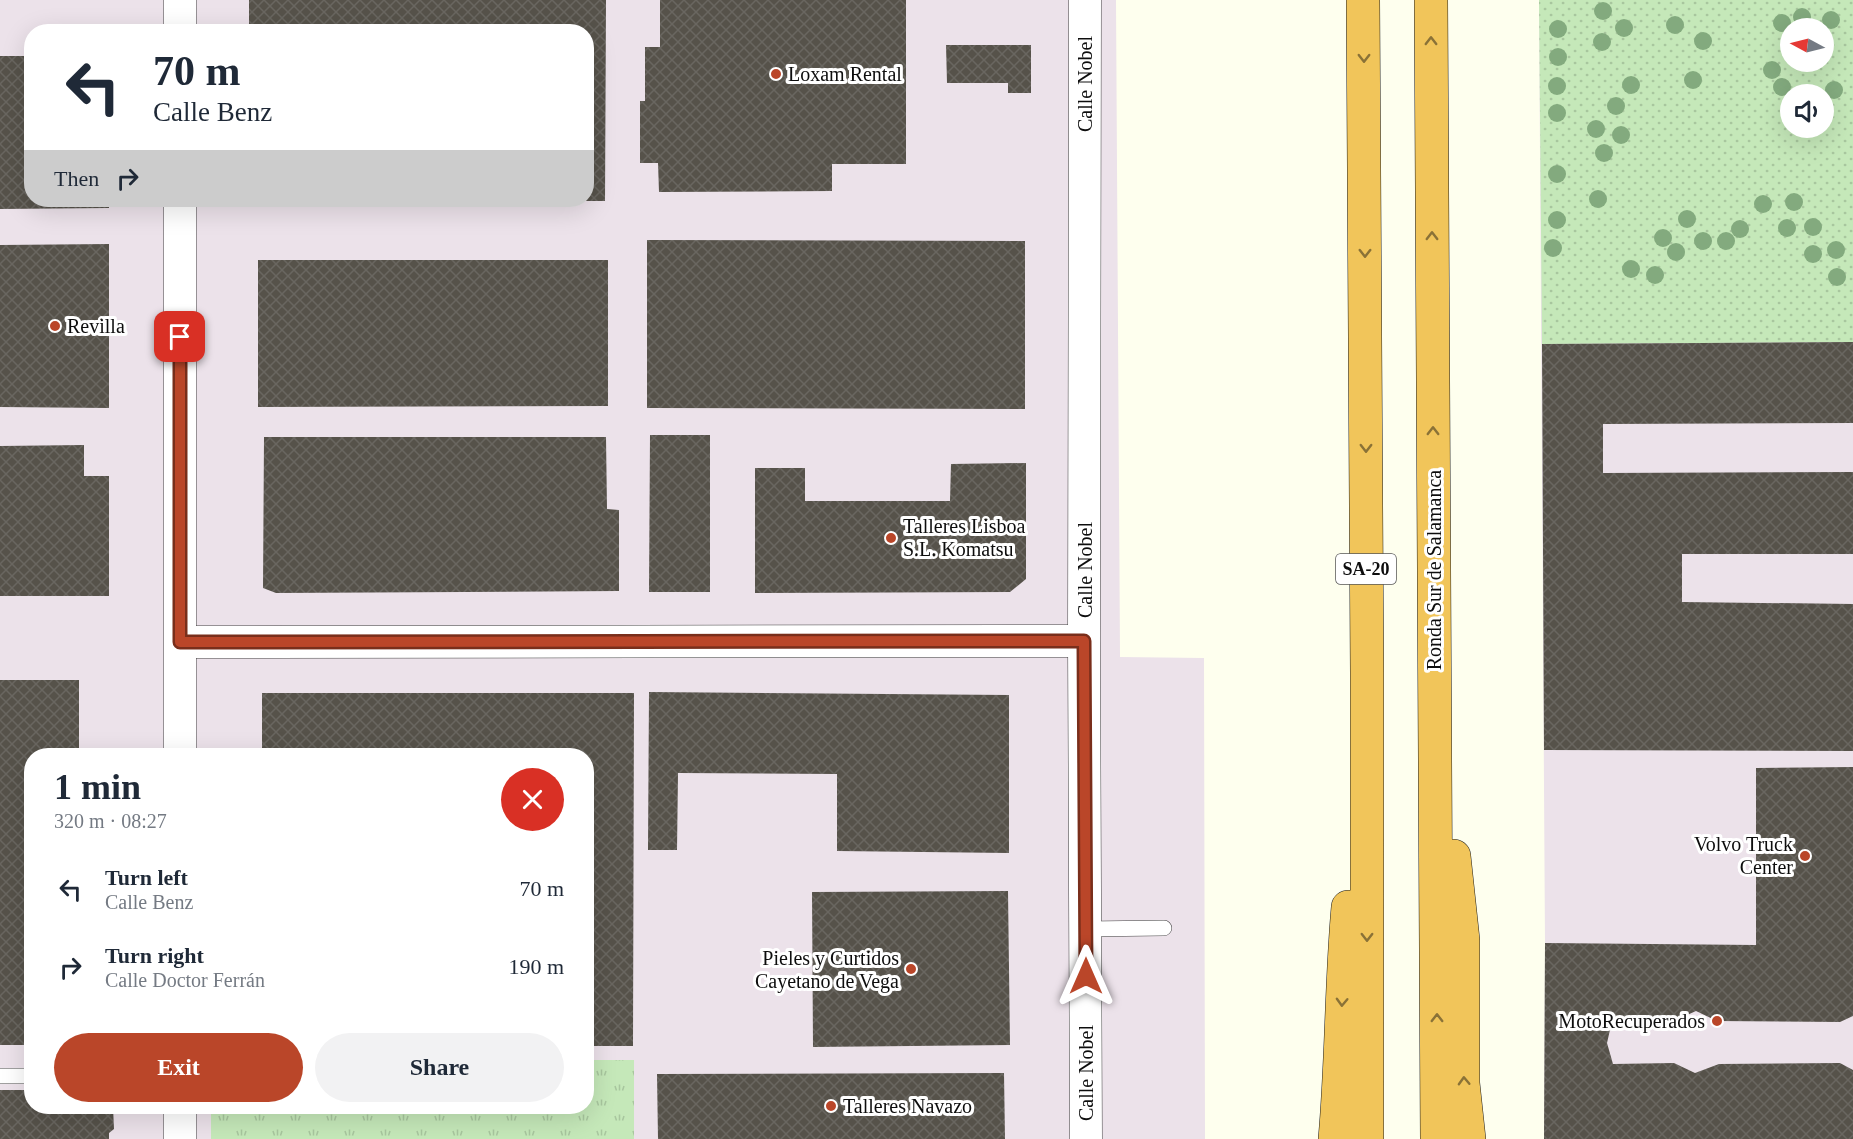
<!DOCTYPE html>
<meta charset="utf-8">
<style>
body{margin:0;font-family:Georgia,serif;background:#f2f2f3;color:#1f2937;height:100vh;display:flex;flex-direction:column;font-size:22px;white-space:nowrap}
*{box-sizing:border-box;margin:0}
p{font-size:20px;color:#747a83}
.icon{flex:none;width:33px;height:33px;fill:none;stroke:currentColor;stroke-width:2;stroke-linecap:round;stroke-linejoin:round}
.map{position:relative;flex:1;overflow:hidden}
.side{position:absolute;left:24px;top:748px;width:570px;height:366px;display:flex;flex-direction:column;background:#fff;border-radius:24px;box-shadow:0 6px 24px #0002}
.side>*{flex:none}
.hud{position:absolute;left:24px;top:24px;width:570px;height:183px;border-radius:24px;box-shadow:0 6px 24px #0002;background:#fff;color:#1f2937;overflow:hidden}
.needle{width:39px;rotate:277deg}
.controls{position:absolute;left:1780px;top:18px;display:grid;gap:12px}
.controls a{display:grid;place-items:center;width:54px;height:54px;border-radius:50%;background:#fff;box-shadow:0 6px 24px #0002;font-size:30px}
.pin{position:absolute;display:grid;place-items:center;width:51px;height:51px;color:#fff;margin:-26px;border-radius:12px;box-shadow:0 3px 9px #0006}
.me{position:absolute;width:66px;margin:-33px;rotate:0deg;stroke-linejoin:round;filter:drop-shadow(0 0 4px #0008)}
.turn{display:flex;align-items:center;gap:21px;height:126px;padding:0 30px;font-size:27px}
.turn .icon{width:78px;height:78px;stroke-width:2.5}
.turn b{display:block;font-size:42px;line-height:51px}
.then{display:flex;align-items:center;height:57px;padding:0 30px;background:#0003;gap:12px;font-size:22px}
.round{display:grid;place-items:center;flex:none;width:63px;height:63px;border-radius:32px;background:#f2f2f3}
.overview{display:flex;align-items:center;justify-content:space-between;height:102px;padding:0 30px}
h1{font-size:36px;font-weight:700;line-height:45px}
.primary-button{display:flex;gap:12px;margin-top:auto;padding:12px 30px}
.primary-button a{flex:1;height:69px;border-radius:36px;background:#ba4629;color:#fff;font-size:24px;font-weight:700;line-height:69px;text-align:center}
.primary-button a+a{background:#f2f2f3;color:#1f2937}
ul{padding:0;list-style:none}
li{display:flex;align-items:center;gap:18px;height:78px;padding:0 30px}
li div{flex:1}
li b{display:block;font-size:22px}
li em{font-style:normal}
.map>svg:first-child{display:block}
.industrial{fill:#ece2ea;fill-rule:evenodd}
.grass{fill:url(#grass-tufts)}
.park{fill:url(#park-dots);fill-rule:evenodd}
.building{fill:url(#building-cross-hatch)}
.lines{fill:none;stroke-linecap:round;stroke-linejoin:round}
.lane-casing{stroke:#404040;stroke-width:16}
.street-casing{stroke:#404040;stroke-width:33}
.highway-casing{stroke:#1e1e1e;stroke-width:34}
.lane{stroke:#fff;stroke-width:15}
.street{stroke:#fff;stroke-width:32}
.highway{stroke:#f1c55a;stroke-width:33}
.tree{fill:#83aa7e}
.oneway{stroke:#8a7237}
.route-casing{stroke:#792e1b;stroke-width:15}
.route{stroke:#ba4629;stroke-width:10}
.poi-dot{fill:#ba4629;stroke:#fff;stroke-width:2}
.labels{text-anchor:middle;stroke-width:6;stroke-linejoin:round;paint-order:stroke}
.shield{fill:#fff;stroke:#565656;stroke-width:1.5}
.shield-label{font-size:18px;font-weight:bold;fill:#0d0d0d}
.poi-label{font-size:20px;fill:#0d0d0d;stroke:#fff;text-anchor:start}
.street-label{font-size:20px;fill:#0d0d0d;stroke:#fff}
</style>
<div class="map">
<svg width="1853" height="1139" viewBox="0 0 1853 1139">
<defs>
<pattern id="grass-tufts" width="24" height="20" patternUnits="userSpaceOnUse" patternTransform="scale(1.5)"><rect width="24" height="20" fill="#c5e8b9"/><path d="M3 7l-1-3M5 7V3M7 7l1-3M15 17l-1-3M17 17v-4M19 17l1-3" fill="none" stroke="#a8c69e"/></pattern>
<pattern id="park-dots" width="8" height="8" patternUnits="userSpaceOnUse" patternTransform="scale(1.5)"><rect width="8" height="8" fill="#c5e8b9"/><path d="M2 2h.1M6 6h.1" fill="none" stroke="#a8c69e" stroke-width="1.8" stroke-linecap="round"/></pattern>
<pattern id="building-cross-hatch" width="8" height="8" patternUnits="userSpaceOnUse" patternTransform="scale(1.5)"><rect width="8" height="8" fill="#56524a"/><path d="M0 0l8 8M0 8l8-8" fill="none" stroke="#696660"/></pattern>
</defs>
<rect width="100%" height="100%" fill="#feffee"/>
<path class="industrial" d="M 0,0 L 1116,0 L 1120,657 L 1204,658 L 1205,1139 L 0,1139 ZM 32,32 L 586,32 L 586,200 L 32,200 ZM 32,756 L 586,756 L 586,1107 L 32,1107 Z
M 1539,0 L 1853,0 L 1853,1139 L 1544,1139 L 1545,943 ZM 1791,28 L 1824,28 L 1824,62 L 1791,62 ZM 1791,94 L 1824,94 L 1824,128 L 1791,128 Z"/>
<path class="grass" d="M 587,1060 L 634,1060 L 634,1139 L 211,1139 L 211,1107 L 586,1107 Z"/>
<path class="park" d="M 1539,0 L 1853,0 L 1853,342 L 1542,344 ZM 1791,28 L 1824,28 L 1824,62 L 1791,62 ZM 1791,94 L 1824,94 L 1824,128 L 1791,128 Z"/>
<path class="building" d="M 249,0 L 606,0 L 605,201 L 586,201 L 586,32 L 249,32 Z
M 660,0 L 906,0 L 906,164 L 832,164 L 832,191 L 659,192 L 658,163 L 640,163 L 640,101 L 645,101 L 645,47 L 660,47 Z
M 946,45 L 1031,45 L 1031,93 L 1008,93 L 1008,83 L 947,83 Z
M 0,56 L 32,56 L 32,200 L 109,200 L 109,208 L 0,209 Z
M 647,240 L 1025,241 L 1025,409 L 647,408 Z
M 109,244 L 109,408 L 0,407 L 0,245 Z
M 258,260 L 608,260 L 608,406 L 258,407 Z
M 1853,342 L 1853,423 L 1603,424 L 1603,473 L 1853,472 L 1853,554 L 1682,554 L 1682,602 L 1853,604 L 1853,751 L 1544,750 L 1542,344 Z
M 650,435 L 710,435 L 710,592 L 649,592 Z
M 264,437 L 606,437 L 607,509 L 619,510 L 619,591 L 276,593 L 263,588 Z
M 84,445 L 84,476 L 109,476 L 109,596 L 0,596 L 0,446 Z
M 1026,463 L 1026,579 L 1010,592 L 755,593 L 755,468 L 805,468 L 805,501 L 950,501 L 951,464 Z
M 0,680 L 79,680 L 79,756 L 32,756 L 32,1045 L 0,1045 Z
M 649,692 L 1009,695 L 1009,853 L 837,851 L 837,774 L 678,773 L 677,850 L 648,850 Z
M 262,693 L 634,693 L 633,1046 L 586,1046 L 586,756 L 262,756 Z
M 1853,767 L 1853,1016 L 1840,1022 L 1717,1021 L 1696,1011 L 1676,1020 L 1612,1021 L 1607,1043 L 1613,1064 L 1674,1063 L 1695,1073 L 1719,1064 L 1840,1063 L 1853,1070 L 1853,1139 L 1544,1139 L 1545,943 L 1756,945 L 1756,768 Z
M 1008,891 L 1010,1045 L 813,1047 L 812,892 Z
M 1004,1073 L 1005,1139 L 658,1139 L 657,1074 Z
M 0,1090 L 32,1090 L 32,1107 L 113,1107 L 114,1129 L 109,1133 L 109,1139 L 0,1139 Z"/>
<g class="lines">
<g class="lane-casing">
<path id="lane" d="M 1085,929 L 1164,928
M 0,1076 L 32,1076"/>
</g>
<g class="street-casing">
<path id="street" d="M 1085,0 L 1084,641 L 1086,1139
M 180,32 L 180,0
M 180,200 L 180,756
M 180,642 L 1084,641
M 180,1139 L 180,1107"/>
</g>
<g class="highway-casing">
<path id="highway" d="M 1363,0 L 1367,672 L 1367,1139
M 1431,0 L 1437,1139
M 1454,856 L 1463,940 L 1463,1083 L 1469,1139
M 1335,1139 C 1342,1062 1341,984 1348,907"/>
</g>
<use href="#lane" class="lane"/>
<use href="#street" class="street"/>
<use href="#highway" class="highway"/>
</g>
<g class="tree">
<circle cx="1603" cy="11" r="9"/>
<circle cx="1802" cy="17" r="9"/>
<circle cx="1831" cy="20" r="9"/>
<circle cx="1782" cy="23" r="9"/>
<circle cx="1675" cy="25" r="9"/>
<circle cx="1624" cy="28" r="9"/>
<circle cx="1558" cy="29" r="9"/>
<circle cx="1703" cy="41" r="9"/>
<circle cx="1602" cy="42" r="9"/>
<circle cx="1558" cy="57" r="9"/>
<circle cx="1772" cy="70" r="9"/>
<circle cx="1693" cy="80" r="9"/>
<circle cx="1631" cy="85" r="9"/>
<circle cx="1557" cy="86" r="9"/>
<circle cx="1782" cy="87" r="9"/>
<circle cx="1834" cy="90" r="9"/>
<circle cx="1616" cy="106" r="9"/>
<circle cx="1557" cy="113" r="9"/>
<circle cx="1596" cy="129" r="9"/>
<circle cx="1621" cy="135" r="9"/>
<circle cx="1604" cy="153" r="9"/>
<circle cx="1557" cy="174" r="9"/>
<circle cx="1598" cy="199" r="9"/>
<circle cx="1794" cy="202" r="9"/>
<circle cx="1763" cy="204" r="9"/>
<circle cx="1687" cy="219" r="9"/>
<circle cx="1557" cy="220" r="9"/>
<circle cx="1813" cy="227" r="9"/>
<circle cx="1787" cy="228" r="9"/>
<circle cx="1740" cy="229" r="9"/>
<circle cx="1663" cy="238" r="9"/>
<circle cx="1703" cy="241" r="9"/>
<circle cx="1726" cy="241" r="9"/>
<circle cx="1553" cy="248" r="9"/>
<circle cx="1836" cy="250" r="9"/>
<circle cx="1676" cy="252" r="9"/>
<circle cx="1813" cy="254" r="9"/>
<circle cx="1631" cy="269" r="9"/>
<circle cx="1655" cy="275" r="9"/>
<circle cx="1837" cy="277" r="9"/>
</g>
<defs><path id="oneway-chevron" d="M-2-3.5L2.5 0L-2 3.5" fill="none" stroke-width="1.6" stroke-linecap="round" stroke-linejoin="round" transform="scale(1.5)"/></defs>
<g class="oneway">
<use href="#oneway-chevron" transform="translate(1431 41) rotate(-90)"/>
<use href="#oneway-chevron" transform="translate(1364 58) rotate(90)"/>
<use href="#oneway-chevron" transform="translate(1432 236) rotate(-90)"/>
<use href="#oneway-chevron" transform="translate(1365 253) rotate(90)"/>
<use href="#oneway-chevron" transform="translate(1433 431) rotate(-90)"/>
<use href="#oneway-chevron" transform="translate(1366 448) rotate(90)"/>
<use href="#oneway-chevron" transform="translate(1367 937) rotate(90)"/>
<use href="#oneway-chevron" transform="translate(1342 1002) rotate(92)"/>
<use href="#oneway-chevron" transform="translate(1437 1018) rotate(-90)"/>
<use href="#oneway-chevron" transform="translate(1464 1081) rotate(-92)"/>
</g>
<g class="lines">
<g class="route-casing">
<path id="route" d="M 180,337 L 180,642 L 1084,641 L 1086,976"/>
</g>
<use href="#route" class="route"/>
</g>
<g class="poi-dot">
<circle cx="776" cy="74" r="6"/>
<circle cx="55" cy="326" r="6"/>
<circle cx="891" cy="538" r="6"/>
<circle cx="1805" cy="856" r="6"/>
<circle cx="911" cy="969" r="6"/>
<circle cx="1717" cy="1021" r="6"/>
<circle cx="831" cy="1106" r="6"/>
</g>
<g class="labels">
<rect class="shield" x="1336" y="554" width="60" height="30" rx="4.5"/>
<g class="shield-label">
<text x="1366" y="575">SA-20</text>
</g>
<g class="poi-label">
<text x="788" y="81">Loxam Rental</text>
<text x="67" y="333">Revilla</text>
<text x="903" y="533">Talleres Lisboa<tspan x="903" dy="23">S.L. Komatsu</tspan></text>
<text x="1793" y="851" text-anchor="end">Volvo Truck<tspan x="1793" dy="23">Center</tspan></text>
<text x="899" y="965" text-anchor="end">Pieles y Curtidos<tspan x="899" dy="23">Cayetano de Vega</tspan></text>
<text x="1705" y="1028" text-anchor="end">MotoRecuperados</text>
<text x="843" y="1113">Talleres Navazo</text>
</g>
<g class="street-label">
<text transform="translate(1085 84) rotate(-90)" y="7">Calle Nobel</text>
<text transform="translate(1085 570) rotate(-90)" y="7">Calle Nobel</text>
<text transform="translate(1434 570) rotate(-90)" y="7">Ronda Sur de Salamanca</text>
<text transform="translate(1086 1073) rotate(-90)" y="7">Calle Nobel</text>
</g>
</g>
</svg>
<div class="controls">
<a><svg class="needle" viewBox="-14 -14 28 28"><path d="M0-13l5 13h-10z" fill="#e53935"/><path d="M0 13l5-13h-10z" fill="#747a83"/></svg></a>
<a><svg class="icon" aria-label="sound" viewBox="0 0 24 24"><path d="M4 9h4l5-4v14l-5-4H4zM17 9q2 3 0 6"/></svg></a>
</div>
<div class="pin" style="left:180px;top:337px;background:#d93025"><svg class="icon" aria-label="arrive" viewBox="0 0 24 24"><path d="M6 21V4h12l-3 4 3 4H6"/></svg></div>
<svg class="me" style="left:1086px;top:976px" viewBox="-20 -20 40 40"><path d="M0-17L14 15 0 8-14 15z" fill="#ba4629" stroke="#fff" stroke-width="4"/></svg>
<div class="hud">
<div class="turn"><svg class="icon" aria-label="left" viewBox="0 0 24 24"><path d="M17 20v-9H6M10 6l-5 5 5 5"/></svg><div><b>70 m</b>Calle Benz</div></div>
<div class="then">Then<svg class="icon" aria-label="right" viewBox="0 0 24 24"><path d="M7 20v-9h11M14 6l5 5-5 5"/></svg></div>
</div>
<section class="side">
<div class="overview"><div><h1>1 min</h1><p>320 m · 08:27</p></div><a class="round" style="background:#d93025;color:#fff"><svg class="icon" aria-label="close" viewBox="0 0 24 24"><path d="M6 6l12 12M18 6L6 18"/></svg></a></div>
<ul>
<li><svg class="icon" aria-label="left" viewBox="0 0 24 24"><path d="M17 20v-9H6M10 6l-5 5 5 5"/></svg><div><b>Turn left</b><p>Calle Benz</p></div><em>70 m</em></li>
<li><svg class="icon" aria-label="right" viewBox="0 0 24 24"><path d="M7 20v-9h11M14 6l5 5-5 5"/></svg><div><b>Turn right</b><p>Calle Doctor Ferrán</p></div><em>190 m</em></li>
</ul>
<div class="primary-button"><a>Exit</a><a>Share</a></div>
</section>
</div>
